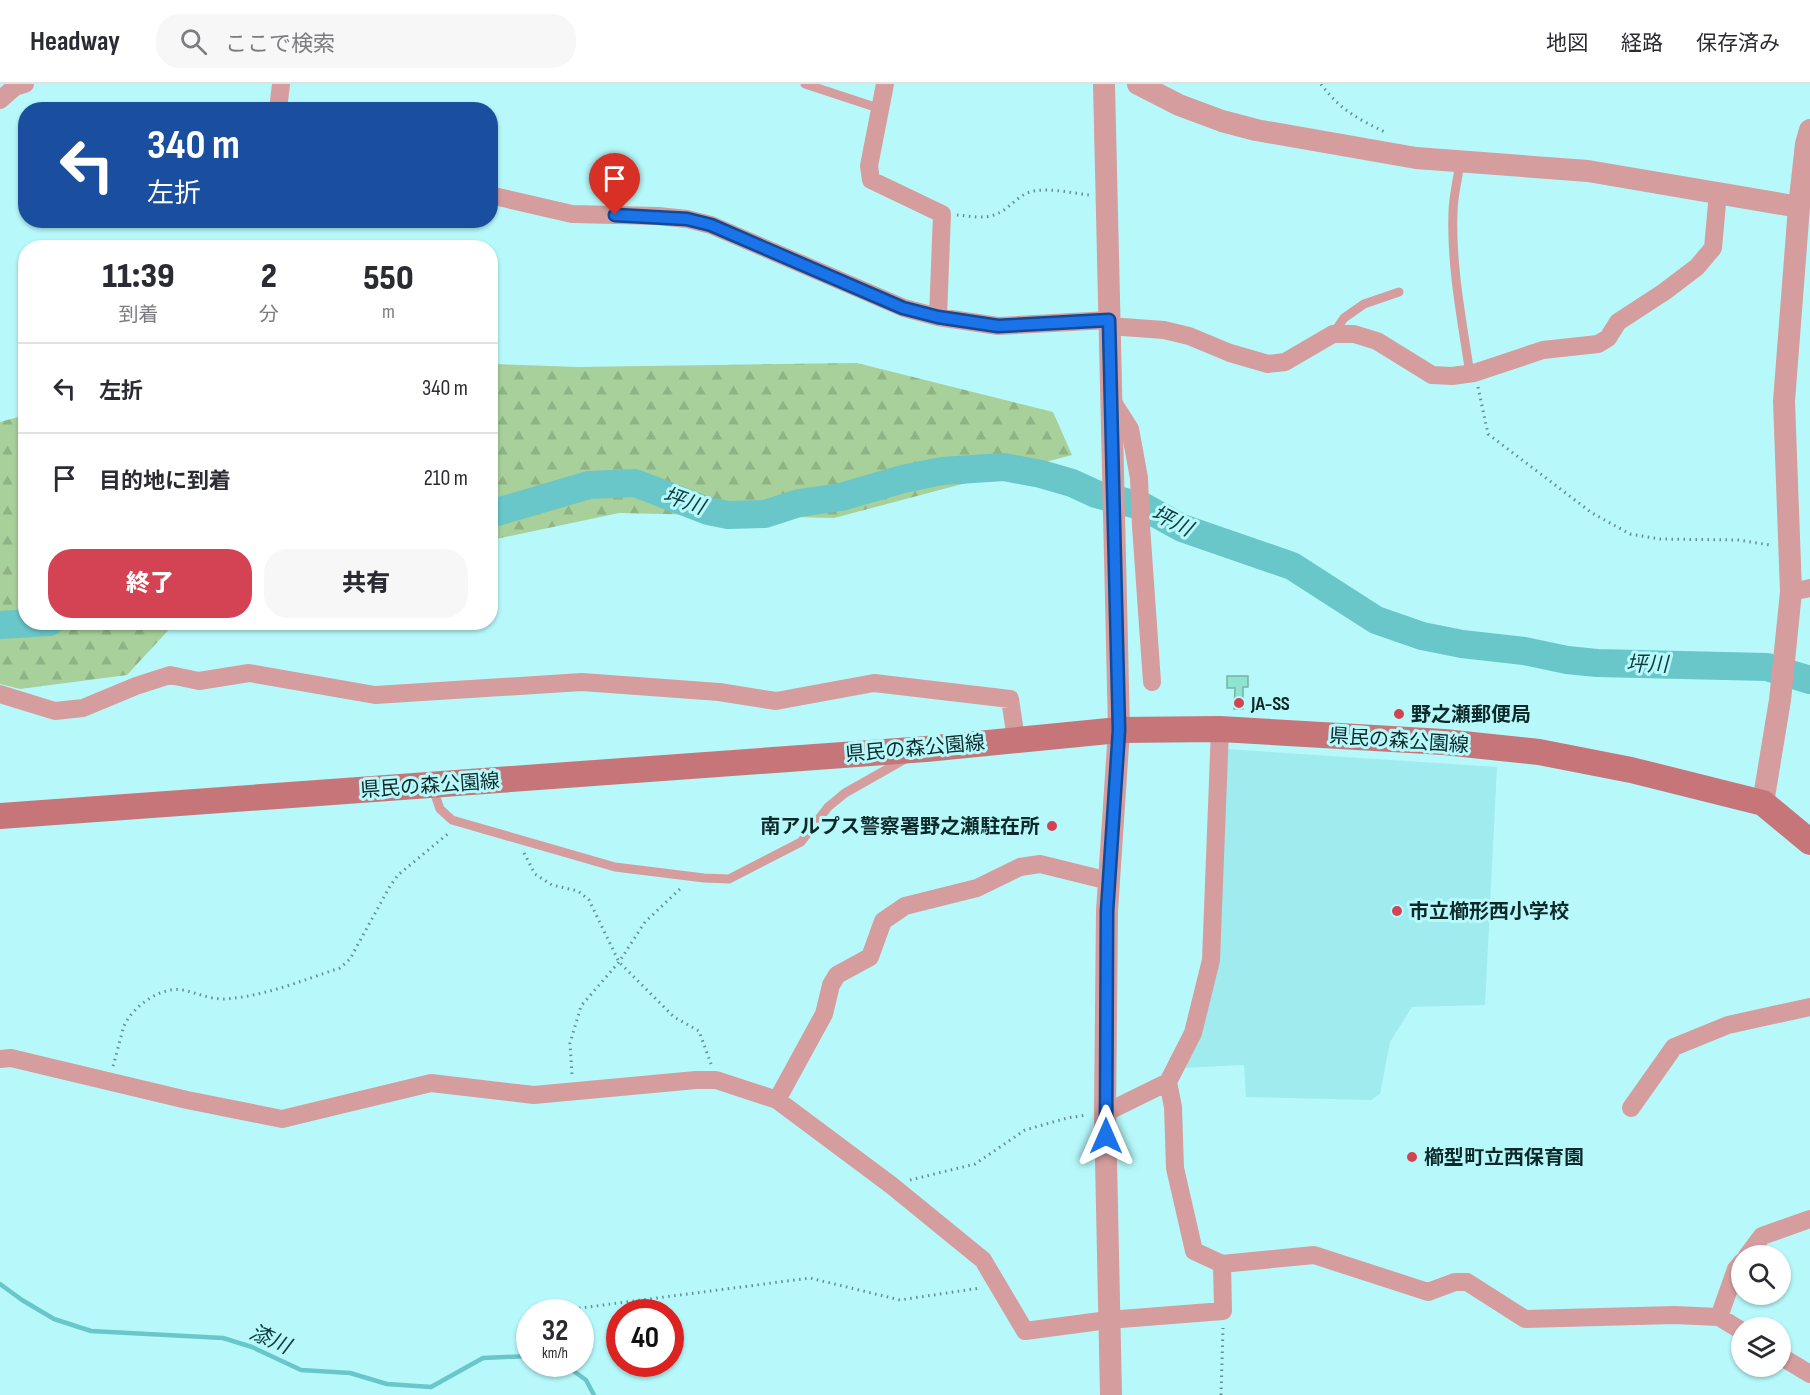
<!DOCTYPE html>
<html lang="ja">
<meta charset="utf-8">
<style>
body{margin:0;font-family:"Sofia Sans Condensed","Noto Sans JP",sans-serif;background:#f7f7f7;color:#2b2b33;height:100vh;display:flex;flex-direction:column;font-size:22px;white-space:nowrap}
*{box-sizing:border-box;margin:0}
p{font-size:20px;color:#7c7c81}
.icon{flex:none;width:33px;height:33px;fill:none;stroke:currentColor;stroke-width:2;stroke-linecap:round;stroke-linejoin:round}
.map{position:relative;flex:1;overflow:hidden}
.drawer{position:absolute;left:18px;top:156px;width:480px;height:390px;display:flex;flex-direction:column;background:#fff;border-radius:24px;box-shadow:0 2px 4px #0004}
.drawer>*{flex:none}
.hud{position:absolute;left:18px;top:18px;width:480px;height:126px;border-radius:24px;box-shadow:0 2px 4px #0004;background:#1a4fa0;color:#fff;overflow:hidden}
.controls{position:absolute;left:1731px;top:1161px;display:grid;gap:12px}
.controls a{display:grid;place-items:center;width:60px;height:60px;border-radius:50%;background:#fff;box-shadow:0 2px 4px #0004;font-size:30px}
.speed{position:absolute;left:516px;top:1215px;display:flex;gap:12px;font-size:30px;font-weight:700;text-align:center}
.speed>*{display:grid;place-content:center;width:78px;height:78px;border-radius:50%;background:#fff;box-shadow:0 2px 4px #0004;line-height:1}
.speed small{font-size:15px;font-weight:400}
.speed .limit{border:9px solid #d22;background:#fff;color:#111}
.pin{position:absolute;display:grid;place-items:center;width:51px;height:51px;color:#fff;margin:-62px -26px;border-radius:50% 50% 50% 0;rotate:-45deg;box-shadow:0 0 6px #0007}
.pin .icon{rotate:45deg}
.me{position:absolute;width:66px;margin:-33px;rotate:0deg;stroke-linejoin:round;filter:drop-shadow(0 0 4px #0008)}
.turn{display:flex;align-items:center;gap:21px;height:126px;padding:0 30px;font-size:27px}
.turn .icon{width:78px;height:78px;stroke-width:2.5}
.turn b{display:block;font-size:42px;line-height:51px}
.eta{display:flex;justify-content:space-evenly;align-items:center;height:102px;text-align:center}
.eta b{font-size:36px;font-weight:800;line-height:42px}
.cta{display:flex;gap:12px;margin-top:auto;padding:12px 30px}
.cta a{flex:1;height:69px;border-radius:24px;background:#d44353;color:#fff;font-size:24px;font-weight:800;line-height:69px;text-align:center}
.cta a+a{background:#f7f7f7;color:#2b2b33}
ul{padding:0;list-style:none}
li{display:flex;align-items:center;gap:18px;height:90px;padding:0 30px;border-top:2px solid #e1e1e2}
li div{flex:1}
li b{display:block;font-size:22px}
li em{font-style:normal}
header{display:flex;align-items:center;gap:36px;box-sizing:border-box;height:84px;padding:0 30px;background:#fff;border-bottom:2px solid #e1e1e2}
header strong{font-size:28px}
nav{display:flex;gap:33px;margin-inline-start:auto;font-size:21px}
.search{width:420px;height:54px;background:#f7f7f7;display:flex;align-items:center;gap:15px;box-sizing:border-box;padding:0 21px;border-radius:24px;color:#7c7c81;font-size:22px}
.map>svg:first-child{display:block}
.built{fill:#a0ebee}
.forest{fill:url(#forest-firs)}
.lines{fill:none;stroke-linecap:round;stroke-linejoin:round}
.stream{stroke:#69c6c9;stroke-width:4.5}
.river{stroke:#69c6c9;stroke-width:28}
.building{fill:#8ee4d1;stroke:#77b3a6;stroke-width:1.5}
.path{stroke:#629092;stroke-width:3;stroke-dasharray:1.5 4.5;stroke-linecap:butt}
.service{stroke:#d59d9e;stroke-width:9}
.minor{stroke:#d59d9e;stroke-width:18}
.tertiary{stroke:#d59d9e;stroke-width:22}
.secondary{stroke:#c67678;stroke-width:26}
.route-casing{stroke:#114b97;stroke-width:15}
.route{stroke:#1a73e8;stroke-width:10}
.poi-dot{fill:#d44353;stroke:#b7f9fb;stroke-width:2}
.labels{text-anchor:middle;stroke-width:6;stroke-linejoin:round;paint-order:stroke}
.poi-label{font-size:20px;font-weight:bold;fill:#0e292a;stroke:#b7f9fb;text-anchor:start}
.street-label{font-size:20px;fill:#0e292a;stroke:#b7f9fb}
.water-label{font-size:21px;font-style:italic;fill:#0d3a3c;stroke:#b7f9fb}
</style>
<header>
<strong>Headway</strong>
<div class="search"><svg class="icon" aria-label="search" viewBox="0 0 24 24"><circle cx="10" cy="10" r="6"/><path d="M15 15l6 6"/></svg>ここで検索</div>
<nav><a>地図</a><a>経路</a><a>保存済み</a></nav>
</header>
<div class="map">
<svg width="1810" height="1311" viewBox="0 0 1810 1311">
<defs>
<pattern id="forest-firs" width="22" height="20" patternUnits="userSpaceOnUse" patternTransform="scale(1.5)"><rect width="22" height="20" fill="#a7d09a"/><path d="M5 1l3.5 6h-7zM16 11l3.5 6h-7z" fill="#8fb385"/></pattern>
</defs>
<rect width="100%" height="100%" fill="#b7f9fb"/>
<path class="built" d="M 1226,665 L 1497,683 L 1485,921 L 1412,923 L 1390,958 L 1380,1010 L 1371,1016 L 1246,1013 L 1244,981 L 1181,984 L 1203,938 Z"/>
<path class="forest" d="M 857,279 L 1053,328 L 1072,371 L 834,434 L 619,429 L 491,456 L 491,280 L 577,283 Z
M 25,331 L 26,538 L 175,539 L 127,591 L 20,605 L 0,600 L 0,338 Z"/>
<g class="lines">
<path class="stream" d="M 0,1200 L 22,1216 L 54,1235 L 91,1247 L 223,1254 L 252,1263 L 301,1286 L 350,1289 L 387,1300 L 431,1303 L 483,1274 L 530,1272
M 564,1280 L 586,1296 L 594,1311"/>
<path class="river" d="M 490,430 L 589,401 L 635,399 L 708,427 L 728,431 L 765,430 L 799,419 L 841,413 L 903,395 L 942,387 L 1004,383 L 1041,390 L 1072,399 L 1096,410 L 1144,423 L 1182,444 L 1292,482 L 1376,536 L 1422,552 L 1462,560 L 1524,567 L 1567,576 L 1597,579 L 1767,583 L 1810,596
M 0,541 L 50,538"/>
</g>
<path class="building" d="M 1227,592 L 1248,592 L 1248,603 L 1243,603 L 1243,625 L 1234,625 L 1235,604 L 1227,604 Z"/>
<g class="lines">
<path class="path" d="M 1321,0 C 1340,26 1358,35 1387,49
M 957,131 C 969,132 983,135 994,131 C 1010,126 1017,110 1034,107 C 1051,104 1072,109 1089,111
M 1478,303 L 1488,350 L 1592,429 L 1630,450 L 1660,455 L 1738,456 L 1770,461
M 524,769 L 535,790 L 552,801 L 578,807 L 589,816 L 619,878 L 674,933 L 699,947 L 711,980
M 113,982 C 117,969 120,955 124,942 C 133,922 161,902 183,906 C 197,909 209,915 224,915 C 263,913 303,896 340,884 L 350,875 L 390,802 L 398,791 L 450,748
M 572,990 L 570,959 L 581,922 L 619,878 L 645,838 L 681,804
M 910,1096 L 975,1080 L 1025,1046 L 1067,1034 L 1087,1031
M 573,1225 L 810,1194 L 900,1216 L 980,1204
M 1221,1311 L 1223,1244"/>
<path class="service" d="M 805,0 L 881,25
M 1460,78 C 1458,95 1453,112 1453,129 C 1451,182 1462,237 1470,290
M 1333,250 L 1344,234 L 1364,220 L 1399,208
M 432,702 L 440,725 L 452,736 L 615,783 L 704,794 L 729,795 L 801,758 L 828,723 L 845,709 L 905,675"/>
<path class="minor" d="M 885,0 L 869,82 L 871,96 L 942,130 L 938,233
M 0,16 L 15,3 L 25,0
M 278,26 L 281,0
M 490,111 L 572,130 L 658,132 L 687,135 L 711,141 L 904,224 L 938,233 L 998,242 L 1109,236
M 1109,242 L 1164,246 L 1189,252 L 1230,269 L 1268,280 L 1285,278 L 1333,250 L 1354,250 L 1377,257 L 1432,291 L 1452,292 L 1474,289 L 1543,266 L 1598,260 L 1608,254 L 1618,238 L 1664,208 L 1697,183 L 1713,164 L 1718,109
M 1111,315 L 1130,345 L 1139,394 L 1141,442 L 1152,598
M 1791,508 L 1810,504
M 0,610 L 55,627 L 83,624 L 136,602 L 170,591 L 199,597 L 249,589 L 375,611 L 582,598 L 719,608 L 776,617 L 874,599 L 1010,615 L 1016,655
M 0,975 L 11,974 L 187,1016 L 282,1035 L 431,999 L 534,1011 L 696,996 L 716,996 L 777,1016 L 891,1101 L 983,1176 L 1025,1247 L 1108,1236 L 1223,1227 L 1222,1180
M 1168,998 L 1173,1023 L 1175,1084 L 1194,1167 L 1222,1180 L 1314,1171 L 1428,1208 L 1455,1198 L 1467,1198 L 1525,1235 L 1675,1231 L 1719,1233 L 1742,1247
M 777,1016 L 824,930 L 831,901 L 837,891 L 870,873 L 883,837 L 905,822 L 977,804 L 1020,783 L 1040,780 L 1109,797
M 1631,1024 L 1674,963 L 1728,941 L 1810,923
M 1105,1029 L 1168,998 L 1193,949 L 1211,876 L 1220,645
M 1747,1172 L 1762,1152 L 1810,1135
M 1719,1233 L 1736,1185 L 1742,1178
M 1780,1272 L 1810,1290"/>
<path class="tertiary" d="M 1104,0 L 1119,646 L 1107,827 L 1105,1029 L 1111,1311
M 1138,0 L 1179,21 L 1222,37 L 1256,46 L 1416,74 L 1588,87 L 1799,123
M 1763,719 L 1780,616 L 1791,508 L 1784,317 L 1799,123 L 1806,60 L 1810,46"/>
<path class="secondary" d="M 0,732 L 926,665 L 1119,646 L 1220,645 L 1444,658 L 1539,668 L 1631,686 L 1763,719 L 1810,758"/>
</g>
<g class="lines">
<g class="route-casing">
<path id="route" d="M 615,131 L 687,135 L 711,141 L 903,224 L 938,233 L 998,242 L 1109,236 L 1119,646 L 1107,827 L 1106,1052"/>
</g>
<use href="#route" class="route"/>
</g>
<g class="poi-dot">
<circle cx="1239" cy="619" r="6"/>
<circle cx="1399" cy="630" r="6"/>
<circle cx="1052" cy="742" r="6"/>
<circle cx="1397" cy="827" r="6"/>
<circle cx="1412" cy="1073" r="6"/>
</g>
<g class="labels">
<g class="poi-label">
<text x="1251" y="626">JA-SS</text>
<text x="1411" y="637">野之瀬郵便局</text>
<text x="1040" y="749" text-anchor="end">南アルプス警察署野之瀬駐在所</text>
<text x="1409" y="834">市立櫛形西小学校</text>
<text x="1424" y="1080">櫛型町立西保育園</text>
</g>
<g class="street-label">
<text transform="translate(1399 656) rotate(4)" y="7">県民の森公園線</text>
<text transform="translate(915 664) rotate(-5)" y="7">県民の森公園線</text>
<text transform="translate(430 701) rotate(-4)" y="7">県民の森公園線</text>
</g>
<g class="water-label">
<text transform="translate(684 417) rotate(19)" y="7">坪川</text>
<text transform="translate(1172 437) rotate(26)" y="7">坪川</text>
<text transform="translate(1647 580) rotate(1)" y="7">坪川</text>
<text transform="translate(270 1255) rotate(23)" y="7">漆川</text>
</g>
</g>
</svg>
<div class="controls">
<a><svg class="icon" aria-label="search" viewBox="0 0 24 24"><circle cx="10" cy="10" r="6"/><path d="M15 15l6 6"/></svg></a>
<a><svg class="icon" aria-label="layers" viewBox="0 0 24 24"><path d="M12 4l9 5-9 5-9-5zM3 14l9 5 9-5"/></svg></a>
</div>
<div class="speed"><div>32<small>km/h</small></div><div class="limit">40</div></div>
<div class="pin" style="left:615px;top:131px;background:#d93025"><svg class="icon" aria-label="arrive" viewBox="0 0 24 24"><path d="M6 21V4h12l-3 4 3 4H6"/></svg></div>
<svg class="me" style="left:1106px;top:1052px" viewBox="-20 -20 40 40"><path d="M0-17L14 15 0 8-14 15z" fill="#1a73e8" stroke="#fff" stroke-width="4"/></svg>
<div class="hud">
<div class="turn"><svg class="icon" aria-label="left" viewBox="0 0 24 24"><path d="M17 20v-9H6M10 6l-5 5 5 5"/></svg><div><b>340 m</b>左折</div></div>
</div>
<section class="drawer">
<div class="eta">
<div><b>11:39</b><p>到着</p></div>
<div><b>2</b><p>分</p></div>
<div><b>550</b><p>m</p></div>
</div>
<ul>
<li><svg class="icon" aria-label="left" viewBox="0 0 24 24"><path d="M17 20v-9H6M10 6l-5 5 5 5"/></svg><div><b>左折</b></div><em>340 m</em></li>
<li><svg class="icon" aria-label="arrive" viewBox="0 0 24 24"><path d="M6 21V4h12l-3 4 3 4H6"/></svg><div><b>目的地に到着</b></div><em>210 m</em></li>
</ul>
<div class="cta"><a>終了</a><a>共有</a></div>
</section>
</div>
